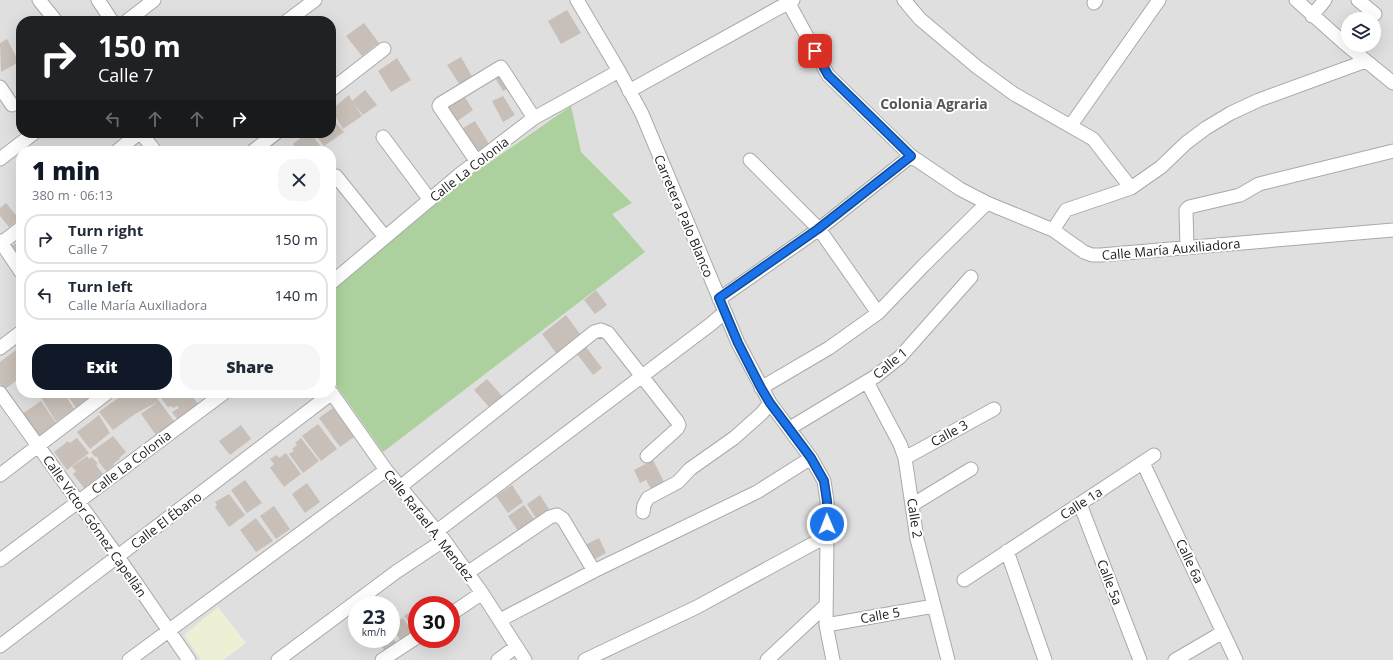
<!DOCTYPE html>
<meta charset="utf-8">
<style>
body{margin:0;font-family:"Open Sans",sans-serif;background:#f6f6f7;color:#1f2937;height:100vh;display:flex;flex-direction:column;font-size:15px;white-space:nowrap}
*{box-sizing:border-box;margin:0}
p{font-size:13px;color:#747a83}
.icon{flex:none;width:22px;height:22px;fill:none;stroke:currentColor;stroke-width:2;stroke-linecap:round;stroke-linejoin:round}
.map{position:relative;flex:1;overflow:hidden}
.panel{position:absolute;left:16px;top:146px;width:320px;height:252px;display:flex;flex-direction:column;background:#fff;border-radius:16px;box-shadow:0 4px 16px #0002}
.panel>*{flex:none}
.hud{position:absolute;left:16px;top:16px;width:320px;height:122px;border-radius:16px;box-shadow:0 4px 16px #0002;background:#202124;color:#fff;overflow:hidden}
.tools{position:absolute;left:1341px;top:12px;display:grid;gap:8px}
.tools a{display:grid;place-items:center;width:40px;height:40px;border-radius:50%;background:#fff;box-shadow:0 4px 16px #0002;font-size:20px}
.speed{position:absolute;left:348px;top:596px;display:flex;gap:8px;font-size:20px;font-weight:700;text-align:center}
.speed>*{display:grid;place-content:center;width:52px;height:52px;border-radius:50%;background:#fff;box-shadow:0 4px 16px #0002;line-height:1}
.speed small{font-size:10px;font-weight:400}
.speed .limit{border:6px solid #d22;background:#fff;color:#111}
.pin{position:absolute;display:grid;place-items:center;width:34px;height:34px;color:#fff;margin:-17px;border-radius:8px;box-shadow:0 2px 6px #0006}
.me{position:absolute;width:44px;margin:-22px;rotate:359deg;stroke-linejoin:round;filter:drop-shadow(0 0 3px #0008)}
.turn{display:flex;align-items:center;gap:14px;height:84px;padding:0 16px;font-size:18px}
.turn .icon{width:52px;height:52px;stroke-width:2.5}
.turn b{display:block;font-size:28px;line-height:34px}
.lanes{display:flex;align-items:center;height:38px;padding:0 16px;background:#0003;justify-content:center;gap:20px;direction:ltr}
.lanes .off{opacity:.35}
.round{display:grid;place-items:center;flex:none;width:42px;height:42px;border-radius:16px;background:#f6f6f7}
.overview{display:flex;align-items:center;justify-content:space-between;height:68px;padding:0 16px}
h1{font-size:24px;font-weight:800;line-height:30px;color:#111827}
.action{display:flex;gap:8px;margin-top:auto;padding:8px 16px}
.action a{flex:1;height:46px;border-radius:16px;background:#111827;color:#fff;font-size:16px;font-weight:800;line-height:46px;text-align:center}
.action a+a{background:#f6f6f7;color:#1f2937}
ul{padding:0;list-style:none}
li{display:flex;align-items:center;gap:12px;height:50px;margin:0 8px 6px;padding:0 8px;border:2px solid #e0e1e3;border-radius:16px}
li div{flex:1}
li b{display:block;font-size:15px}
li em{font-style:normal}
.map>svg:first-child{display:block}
.residential{fill:#e0dfdf;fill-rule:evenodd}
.farmland{fill:#eef0d5}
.forest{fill:#add19e}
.building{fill:#c7bfb8}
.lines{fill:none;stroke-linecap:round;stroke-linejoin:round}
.minor-casing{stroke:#a9a9a9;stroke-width:15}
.minor{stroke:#fff;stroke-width:13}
.route-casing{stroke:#114b97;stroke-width:10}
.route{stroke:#1a73e8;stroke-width:7}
.labels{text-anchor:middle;stroke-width:4;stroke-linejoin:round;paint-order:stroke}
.street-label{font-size:13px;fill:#222;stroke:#fff}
.neighbourhood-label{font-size:14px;font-weight:bold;fill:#555;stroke:#fff}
</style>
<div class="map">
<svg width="1393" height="660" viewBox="0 0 1393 660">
<rect width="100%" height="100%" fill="#f2efe9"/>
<path class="residential" d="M 0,0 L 1393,0 L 1393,660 L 0,660 ZM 1348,19 L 1374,19 L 1374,45 L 1348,45 ZM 21,21 L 331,21 L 331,133 L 21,133 ZM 21,151 L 331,151 L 331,393 L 21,393 ZM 357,605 L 391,605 L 391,639 L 357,639 ZM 417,605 L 451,605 L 451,639 L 417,639 Z"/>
<path class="farmland" d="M 218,607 L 246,643 L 223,660 L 201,660 L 184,635 Z"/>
<path class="forest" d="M 571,106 L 581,152 L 632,203 L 612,214 L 645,252 L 383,452 L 331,378 L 331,331 L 335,327 L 331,321 L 331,290 L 434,201 Z"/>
<path class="building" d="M 567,10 L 581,33 L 561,44 L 548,21 Z
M 364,23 L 379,43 L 362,56 L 346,36 Z
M 7,39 L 19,62 L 1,72 L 0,43 Z
M 461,57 L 474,80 L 462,88 L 447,65 Z
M 397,58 L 411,80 L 391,92 L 378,71 Z
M 504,74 L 512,86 L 503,91 L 495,78 Z
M 365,90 L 377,105 L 363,115 L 353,103 L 362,116 L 343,129 L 331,110 L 349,95 L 352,101 Z
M 464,96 L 473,110 L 456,122 L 448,107 Z
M 503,96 L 515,115 L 503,122 L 492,101 Z
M 331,117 L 344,132 L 324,146 L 314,133 L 331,133 Z
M 475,121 L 489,144 L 477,152 L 463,128 Z
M 307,133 L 311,133 L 323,150 L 321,151 L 298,151 L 293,144 Z
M 6,203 L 19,219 L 9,227 L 0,216 L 0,208 Z
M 21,240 L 21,259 L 12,246 Z
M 596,290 L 607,305 L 595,314 L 584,300 Z
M 566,315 L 580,334 L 556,353 L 542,334 Z
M 21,341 L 21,355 L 15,346 Z
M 586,347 L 602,368 L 593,375 L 577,354 Z
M 16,350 L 21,357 L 21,384 L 15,375 L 17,380 L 4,390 L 0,384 L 0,362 Z
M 487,379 L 503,397 L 490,408 L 474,390 Z
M 50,393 L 64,393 L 74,409 L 56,422 L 42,399 Z
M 66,393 L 92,393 L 94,396 L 76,408 Z
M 125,393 L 154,393 L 159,401 L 135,414 L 113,430 L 99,412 Z
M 169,393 L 171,397 L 175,394 L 174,393 L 190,393 L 198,404 L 177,419 L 172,412 L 179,408 L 177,406 L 173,408 L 171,406 L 168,407 L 161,398 Z
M 41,401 L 56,423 L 37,437 L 22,414 Z
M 159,401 L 174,421 L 156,435 L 141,414 Z
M 333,408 L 354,437 L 340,447 L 319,418 Z
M 99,415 L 110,433 L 90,449 L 77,432 Z
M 318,424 L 337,449 L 321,461 L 302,436 Z
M 241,425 L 251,439 L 230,455 L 219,441 Z
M 113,436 L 126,452 L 119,458 L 120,459 L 113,464 L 114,465 L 106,471 L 98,461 L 99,460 L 96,456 L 95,457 L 91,452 Z
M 77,438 L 89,453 L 67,470 L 54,452 L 68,441 L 70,443 Z
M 301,438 L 319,461 L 303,473 L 289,454 L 294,451 L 292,449 L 297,445 L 295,443 Z
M 286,453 L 301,474 L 284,487 L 270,468 L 274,464 L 270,459 L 277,455 L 279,458 Z
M 87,456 L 89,459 L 92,457 L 98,464 L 96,465 L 103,474 L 84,488 L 73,474 L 76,471 L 72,467 Z
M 653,460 L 665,484 L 652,491 L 646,480 L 640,483 L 634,470 Z
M 245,480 L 262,503 L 247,513 L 231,490 Z
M 307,483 L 320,502 L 305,513 L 292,494 Z
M 512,485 L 523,502 L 508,513 L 496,496 Z
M 229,494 L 245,515 L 229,527 L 215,507 L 217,505 L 215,502 Z
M 540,495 L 552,514 L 538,522 L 527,504 Z
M 524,505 L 537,523 L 520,534 L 508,516 Z
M 274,506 L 290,529 L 276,539 L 260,516 Z
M 256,518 L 273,541 L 256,552 L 240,530 Z
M 599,538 L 606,553 L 593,560 L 585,545 Z
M 417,607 L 417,634 L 404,616 Z
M 403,618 L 415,636 L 403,644 L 391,626 Z
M 391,635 L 399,647 L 387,654 L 377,639 L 391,639 Z"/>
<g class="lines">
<g class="minor-casing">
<path id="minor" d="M 39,0 L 56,21
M 98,0 L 112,21
M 577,0 L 619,71 L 642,114 L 738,343 L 770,403 L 811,458 L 824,481 L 827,501 L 827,536 L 826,625 L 833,660
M 787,0 L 828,75 L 911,156 L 960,189 L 987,203 L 1053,230 L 1084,252 L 1092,255 L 1101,255 L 1393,230
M 904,0 L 920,19 L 977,67 L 1014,94 L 1093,139 L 1131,188
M 1296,0 L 1343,42 L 1393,83
M 1358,0 L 1375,14
M 1094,3 L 1096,0
M 1312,16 L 1325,0
M 127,21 L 154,0
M 287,21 L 315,0
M 0,87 L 12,105
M 331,90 L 384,49
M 629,91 L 793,0
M 1071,125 L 1159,0
M 141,133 L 155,151
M 383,137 L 430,200
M 117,151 L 139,133
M 253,151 L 276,133
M 0,159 L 34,133
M 750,160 L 819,229 L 878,313
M 477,162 L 439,106 L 440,104 L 501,67 L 534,118
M 336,176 L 385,237
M 1053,230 L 1066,210 L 1131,188 L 1161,167 L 1186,143 L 1206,128 L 1231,113 L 1259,100 L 1366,61
M 0,241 L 21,272
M 0,244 L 21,228
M 1187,248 L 1186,210 L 1189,207 L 1240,195 L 1259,184 L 1393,151
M 331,283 L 459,175 L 534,118 L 619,71
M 719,299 L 819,229 L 911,156
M 0,348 L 21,332
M 867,382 L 900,444 L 905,458 L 917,539 L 948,660
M 761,388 L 829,348 L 878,313 L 923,266 L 987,203
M 331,392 L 386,470 L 444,540 L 482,593 L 525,660
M 0,393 L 118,557 L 189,660
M 790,428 L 876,376 L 900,357 L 971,277
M 905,458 L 994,409
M 1143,463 L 1236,660
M 0,475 L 107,393
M 400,487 L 594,332 L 601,330 L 608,333 L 677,421 L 679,425 L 677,429 L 647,456
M 1080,504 L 1140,660
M 912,505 L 971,469
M 643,512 L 644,505 L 648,498 L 678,482 L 690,469 L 734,438 L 762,413 L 770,403
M 437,531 L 711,324 L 725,312
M 1007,551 L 1045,660
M 0,560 L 224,393
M 467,573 L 550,517 L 557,515 L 563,519 L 594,571
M 964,580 L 1154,455
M 451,614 L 482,593
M 500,620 L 594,571 L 757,492 L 811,458
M 826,625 L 934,606
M 0,646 L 332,393
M 129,660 L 386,470
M 278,660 L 396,572 L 444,540
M 382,660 L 417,637
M 498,660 L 516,647
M 585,660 L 697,607 L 827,536
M 767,660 L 825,606
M 1175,660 L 1223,632"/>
</g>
<use href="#minor" class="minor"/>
</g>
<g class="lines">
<g class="route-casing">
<path id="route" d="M 815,51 L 828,75 L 911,156 L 818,229 L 719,298 L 738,343 L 761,388 L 770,403 L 811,458 L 824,481 L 827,501 L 827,524"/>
</g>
<use href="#route" class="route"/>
</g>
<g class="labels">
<g class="street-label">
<text transform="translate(469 169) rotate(-38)" y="5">Calle La Colonia</text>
<text transform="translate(684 216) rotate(67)" y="5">Carretera Palo Blanco</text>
<text transform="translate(1171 249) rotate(-5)" y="5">Calle María Auxiliadora</text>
<text transform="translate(890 363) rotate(-40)" y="5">Calle 1</text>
<text transform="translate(949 433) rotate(-29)" y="5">Calle 3</text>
<text transform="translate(131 462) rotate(-37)" y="5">Calle La Colonia</text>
<text transform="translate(1081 503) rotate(-33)" y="5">Calle 1a</text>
<text transform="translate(915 518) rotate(81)" y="5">Calle 2</text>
<text transform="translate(166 520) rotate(-37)" y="5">Calle El Ébano</text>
<text transform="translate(429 525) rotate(52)" y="5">Calle Rafael A. Mendez</text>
<text transform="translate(95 526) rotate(55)" y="5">Calle Víctor Gómez Capellán</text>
<text transform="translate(1190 561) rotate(65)" y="5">Calle 6a</text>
<text transform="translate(1110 582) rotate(69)" y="5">Calle 5a</text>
<text transform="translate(880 615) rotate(-10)" y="5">Calle 5</text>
</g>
<g class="neighbourhood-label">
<text x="934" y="109">Colonia Agraria</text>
</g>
</g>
</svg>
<div class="tools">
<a><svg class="icon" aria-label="layers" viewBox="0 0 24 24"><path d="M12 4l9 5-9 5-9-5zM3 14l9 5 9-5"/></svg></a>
</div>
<div class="speed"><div>23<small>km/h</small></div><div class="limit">30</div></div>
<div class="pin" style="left:815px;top:51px;background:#d93025"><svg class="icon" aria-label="arrive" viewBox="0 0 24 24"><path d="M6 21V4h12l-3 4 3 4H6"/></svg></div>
<svg class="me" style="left:827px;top:524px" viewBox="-20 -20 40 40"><circle r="17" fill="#1a73e8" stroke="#fff" stroke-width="3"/><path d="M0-11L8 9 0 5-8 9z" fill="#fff"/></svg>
<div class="hud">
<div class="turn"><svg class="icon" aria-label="right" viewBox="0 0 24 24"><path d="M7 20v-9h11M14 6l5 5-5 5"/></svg><div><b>150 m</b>Calle 7</div></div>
<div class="lanes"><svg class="icon off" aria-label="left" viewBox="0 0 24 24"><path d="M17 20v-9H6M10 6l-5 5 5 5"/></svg><svg class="icon off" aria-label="ahead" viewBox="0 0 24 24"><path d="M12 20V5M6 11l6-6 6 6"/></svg><svg class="icon off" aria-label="ahead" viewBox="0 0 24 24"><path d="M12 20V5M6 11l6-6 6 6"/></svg><svg class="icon" aria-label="right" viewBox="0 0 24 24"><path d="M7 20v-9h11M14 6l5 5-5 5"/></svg></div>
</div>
<section class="panel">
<div class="overview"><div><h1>1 min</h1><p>380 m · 06:13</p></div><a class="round"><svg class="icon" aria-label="close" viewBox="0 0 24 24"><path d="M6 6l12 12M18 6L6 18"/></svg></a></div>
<ul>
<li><svg class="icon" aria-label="right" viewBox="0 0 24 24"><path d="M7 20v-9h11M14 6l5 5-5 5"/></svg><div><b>Turn right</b><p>Calle 7</p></div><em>150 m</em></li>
<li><svg class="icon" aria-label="left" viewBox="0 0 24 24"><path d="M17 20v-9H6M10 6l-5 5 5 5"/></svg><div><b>Turn left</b><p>Calle María Auxiliadora</p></div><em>140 m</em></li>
</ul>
<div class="action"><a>Exit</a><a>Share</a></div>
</section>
</div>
